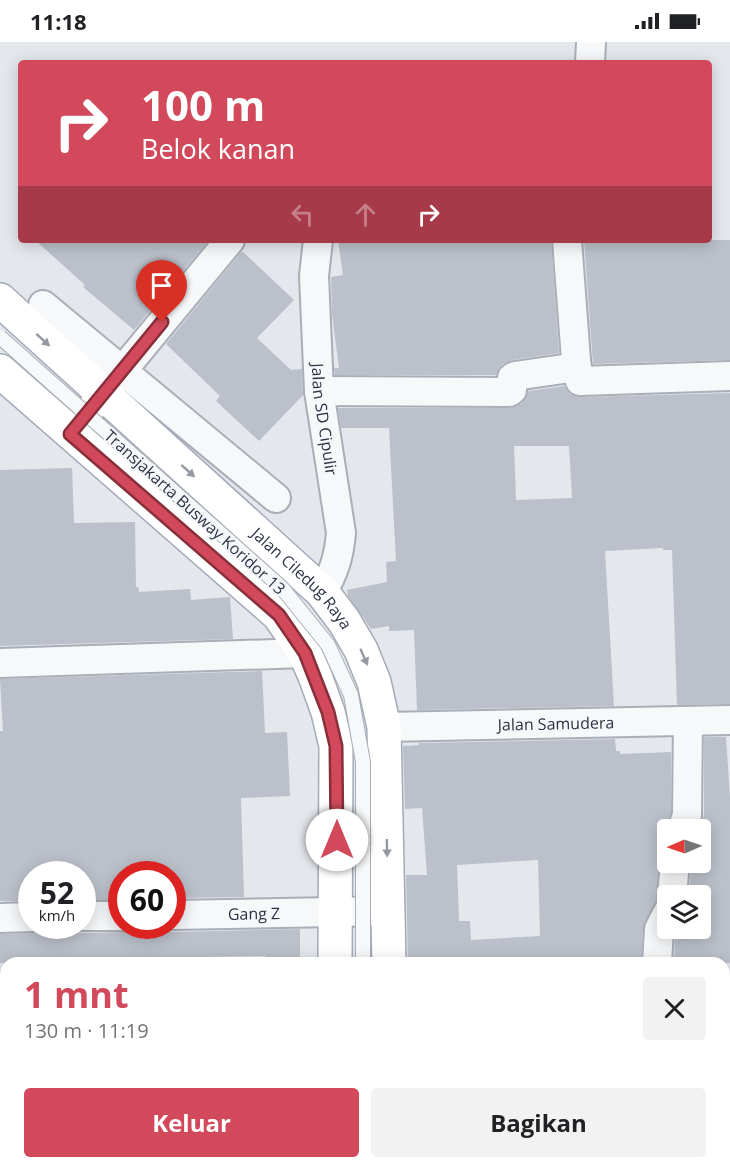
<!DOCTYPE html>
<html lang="id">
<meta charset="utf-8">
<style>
body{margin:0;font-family:"Open Sans",sans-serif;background:#f2f2f2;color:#202124;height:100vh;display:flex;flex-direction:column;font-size:22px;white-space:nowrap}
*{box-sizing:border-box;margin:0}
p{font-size:20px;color:#757577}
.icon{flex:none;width:33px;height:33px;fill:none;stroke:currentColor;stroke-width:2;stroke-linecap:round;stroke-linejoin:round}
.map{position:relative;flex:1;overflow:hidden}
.sheet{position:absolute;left:0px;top:915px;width:730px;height:212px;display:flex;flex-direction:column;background:#fff;border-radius:18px 18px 0 0;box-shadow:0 3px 15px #0003}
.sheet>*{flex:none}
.banner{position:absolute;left:18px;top:18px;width:694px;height:183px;border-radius:6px;box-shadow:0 3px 15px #0003;background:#d1495b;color:#fff;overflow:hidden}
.needle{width:39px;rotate:268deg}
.controls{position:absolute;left:657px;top:777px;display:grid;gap:12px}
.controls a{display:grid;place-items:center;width:54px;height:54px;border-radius:6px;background:#fff;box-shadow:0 3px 15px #0003;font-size:30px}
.speed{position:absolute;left:18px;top:819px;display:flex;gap:12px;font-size:30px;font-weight:700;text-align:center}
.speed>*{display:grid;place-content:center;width:78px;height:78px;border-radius:50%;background:#fff;box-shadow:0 3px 15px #0003;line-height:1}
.speed small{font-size:15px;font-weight:400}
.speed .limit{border:9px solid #d22;background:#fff;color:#111}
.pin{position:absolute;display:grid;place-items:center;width:51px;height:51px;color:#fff;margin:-62px -26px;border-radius:50% 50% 50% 0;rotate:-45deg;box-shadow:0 0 6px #0007}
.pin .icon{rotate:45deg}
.me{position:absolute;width:66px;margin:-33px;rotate:0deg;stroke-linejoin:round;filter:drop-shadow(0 0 4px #0008)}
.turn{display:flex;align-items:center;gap:21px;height:126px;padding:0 24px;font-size:27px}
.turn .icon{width:78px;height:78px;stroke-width:2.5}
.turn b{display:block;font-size:42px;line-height:51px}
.lanes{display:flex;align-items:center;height:57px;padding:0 24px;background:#0003;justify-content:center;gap:30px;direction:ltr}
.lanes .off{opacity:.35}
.round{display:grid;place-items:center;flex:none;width:63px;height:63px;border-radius:6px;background:#f2f2f2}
.summary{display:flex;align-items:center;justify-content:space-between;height:102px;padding:0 24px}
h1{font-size:36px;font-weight:700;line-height:45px;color:#d1495b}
.action{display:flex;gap:12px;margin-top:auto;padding:12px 24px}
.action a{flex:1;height:69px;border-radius:6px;background:#d1495b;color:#fff;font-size:24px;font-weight:700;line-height:69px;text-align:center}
.action a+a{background:#f2f2f2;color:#202124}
.status{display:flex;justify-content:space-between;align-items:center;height:42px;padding:0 30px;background:#fff;direction:ltr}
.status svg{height:16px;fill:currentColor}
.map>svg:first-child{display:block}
.building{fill:#bbc0ca;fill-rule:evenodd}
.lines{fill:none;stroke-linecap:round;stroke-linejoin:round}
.lane-casing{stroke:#a9aeb7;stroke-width:16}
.street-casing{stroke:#a9aeb7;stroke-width:32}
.primary-casing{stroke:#a3abb8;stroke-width:36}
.lane{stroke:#f7f8fa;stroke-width:14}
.street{stroke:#f7f8fa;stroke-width:28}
.primary{stroke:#fff;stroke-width:33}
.lane-bridge-casing{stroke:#a9aeb7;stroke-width:16;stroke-linecap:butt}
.lane-bridge{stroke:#f7f8fa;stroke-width:14}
.oneway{fill:#959aa2}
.route-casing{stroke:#882f3b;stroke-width:15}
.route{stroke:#d1495b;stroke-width:10}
.labels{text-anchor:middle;stroke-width:4.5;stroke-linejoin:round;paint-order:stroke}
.street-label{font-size:16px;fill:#2b3445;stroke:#f4f6f9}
</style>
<div class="status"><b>11:18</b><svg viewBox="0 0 49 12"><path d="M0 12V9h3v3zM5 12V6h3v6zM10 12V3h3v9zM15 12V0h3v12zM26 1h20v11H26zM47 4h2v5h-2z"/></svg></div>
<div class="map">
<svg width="730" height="1126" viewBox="0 0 730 1126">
<rect width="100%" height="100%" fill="#e4e7ec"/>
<path class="building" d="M 35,198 L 209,198 L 134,288 L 83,245 L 85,243 Z
M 338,198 L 551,198 L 559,311 L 512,318 L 502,323 L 496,333 L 335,333 L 334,326 L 339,326 L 332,272 L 331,235 L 343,233 Z
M 584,198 L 730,198 L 730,318 L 593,322 Z
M 242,209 L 294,258 L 257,296 L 291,328 L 302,327 L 303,353 L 259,399 L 216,359 L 220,354 L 166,302 Z
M 564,344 L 570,352 L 581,355 L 730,351 L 730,662 L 677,663 L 672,508 L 663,508 L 663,506 L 605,509 L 614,664 L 417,668 L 414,588 L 389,589 L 389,584 L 371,587 L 348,554 L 347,548 L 387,540 L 386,520 L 396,519 L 389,386 L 341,386 L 338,366 L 509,366 L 522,361 L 526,356 L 528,349 ZM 514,404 L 569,404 L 572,456 L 516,458 Z
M 72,426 L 74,481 L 135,480 L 136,545 L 138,545 L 139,550 L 190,547 L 191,558 L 230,555 L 233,597 L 0,604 L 0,428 Z
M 262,629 L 265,691 L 287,690 L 290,754 L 241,756 L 244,855 L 172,856 L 172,832 L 122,832 L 122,858 L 82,858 L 82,832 L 32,832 L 32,859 L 0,859 L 0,689 L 3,689 L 0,637 Z
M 704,695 L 726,695 L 730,756 L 730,921 L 674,921 L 675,892 L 678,886 L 700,886 L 700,854 L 689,854 L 691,820 L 700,820 L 700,788 L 704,773 Z
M 615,697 L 616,709 L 620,709 L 620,712 L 671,710 L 671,770 L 666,791 L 668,805 L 661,811 L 659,819 L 657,859 L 643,886 L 641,921 L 408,921 L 406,833 L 427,833 L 422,766 L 405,767 L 403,704 L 419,703 L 419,701 ZM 538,818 L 540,894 L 471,898 L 470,879 L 459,879 L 457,823 Z
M 46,884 L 69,884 L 74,889 L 82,891 L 123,890 L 130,889 L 135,884 L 160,884 L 165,888 L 172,890 L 300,887 L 300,921 L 265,921 L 265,914 L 193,915 L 193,921 L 0,921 L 0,892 L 33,891 L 41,889 Z"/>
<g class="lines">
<g class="lane-casing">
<path id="lane" d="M 363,1126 L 363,1120"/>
</g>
<g class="street-casing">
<g id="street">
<path d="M 590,21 L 591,0"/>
<path id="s1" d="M 318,198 L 314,234 L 319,349 L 341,491 C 339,514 334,531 322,550"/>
<path d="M 567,198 L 577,331 L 580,339 L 730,334"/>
<path d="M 43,263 L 276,456"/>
<path d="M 319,349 L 509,350 L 512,348 L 512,336 L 515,334 L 577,325"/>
<path d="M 70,392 L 230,198"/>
<path d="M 0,621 L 305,611"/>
<path id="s2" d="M 384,685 L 730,678"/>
<path d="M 682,788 L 687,773 L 688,679"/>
<path d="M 672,854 L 675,820"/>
<path id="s3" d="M 172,873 L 389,869"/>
<path d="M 82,874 L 122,874"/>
<path d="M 0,876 L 32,875"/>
<path d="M 657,921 L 659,887 L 668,870"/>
<path d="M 659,1126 L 659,1120"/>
</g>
</g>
<g class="primary-casing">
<g id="primary">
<path id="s4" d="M 0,258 L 322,550 L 344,579 L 361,608 L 374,640 L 384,685 L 389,921"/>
<path d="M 0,329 L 279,573 L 305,611 L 315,634 L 328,670 L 336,704 L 335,921"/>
<path d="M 389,1120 L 389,1126"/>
<path d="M 333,1126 L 333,1120"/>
</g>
</g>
<use href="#lane" class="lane"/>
<use href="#street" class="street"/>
<use href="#primary" class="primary"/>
<g class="lane-bridge-casing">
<path id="lane-bridge" d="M 0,295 L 282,546 L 328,603 L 351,653 L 363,720 L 363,921"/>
</g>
<use href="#lane-bridge" class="lane-bridge"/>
</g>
<defs><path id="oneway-solid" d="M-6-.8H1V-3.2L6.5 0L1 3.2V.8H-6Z" transform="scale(1.5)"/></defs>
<g class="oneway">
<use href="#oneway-solid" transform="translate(43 298) rotate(42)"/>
<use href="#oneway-solid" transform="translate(188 429) rotate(42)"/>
<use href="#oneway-solid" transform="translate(364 615) rotate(66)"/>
<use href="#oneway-solid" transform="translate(387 806) rotate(89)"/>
</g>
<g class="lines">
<g class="route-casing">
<path id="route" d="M 162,280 L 70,392 L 279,573 L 305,611 L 328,670 L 336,704 L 337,798"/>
</g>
<use href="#route" class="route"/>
</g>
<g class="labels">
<g class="street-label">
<text dy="6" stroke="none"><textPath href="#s1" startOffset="180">Jalan SD Cipulir</textPath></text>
<text transform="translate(195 470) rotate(42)" y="6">Transjakarta Busway Koridor 13</text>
<text dy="6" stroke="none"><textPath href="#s4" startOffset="411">Jalan Ciledug Raya</textPath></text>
<text dy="6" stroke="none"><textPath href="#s2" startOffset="172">Jalan Samudera</textPath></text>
<text dy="6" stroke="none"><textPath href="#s3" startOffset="82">Gang Z</textPath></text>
</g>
</g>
</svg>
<div class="controls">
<a><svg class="needle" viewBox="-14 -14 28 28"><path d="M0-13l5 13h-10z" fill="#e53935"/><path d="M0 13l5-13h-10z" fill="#757577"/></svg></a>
<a><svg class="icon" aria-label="layers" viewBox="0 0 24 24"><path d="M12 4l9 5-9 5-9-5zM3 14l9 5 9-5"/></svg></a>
</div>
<div class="speed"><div>52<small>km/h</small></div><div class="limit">60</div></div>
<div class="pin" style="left:162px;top:280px;background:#d93025"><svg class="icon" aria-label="arrive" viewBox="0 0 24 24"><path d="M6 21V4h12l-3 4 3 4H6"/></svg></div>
<svg class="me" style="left:337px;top:798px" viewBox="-20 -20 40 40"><circle r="19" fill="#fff"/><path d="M0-13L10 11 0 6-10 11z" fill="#d1495b"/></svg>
<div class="banner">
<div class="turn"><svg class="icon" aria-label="right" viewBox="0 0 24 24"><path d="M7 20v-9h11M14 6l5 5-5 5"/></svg><div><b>100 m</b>Belok kanan</div></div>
<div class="lanes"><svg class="icon off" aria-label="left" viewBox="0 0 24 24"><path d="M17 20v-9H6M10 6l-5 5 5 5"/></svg><svg class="icon off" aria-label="ahead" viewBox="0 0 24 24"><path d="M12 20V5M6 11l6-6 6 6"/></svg><svg class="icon" aria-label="right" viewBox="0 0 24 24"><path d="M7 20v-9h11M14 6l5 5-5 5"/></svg></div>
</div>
<section class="sheet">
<div class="summary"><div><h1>1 mnt</h1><p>130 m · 11:19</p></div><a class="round"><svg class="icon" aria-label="close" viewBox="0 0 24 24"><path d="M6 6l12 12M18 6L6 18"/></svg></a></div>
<div class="action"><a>Keluar</a><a>Bagikan</a></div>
</section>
</div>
